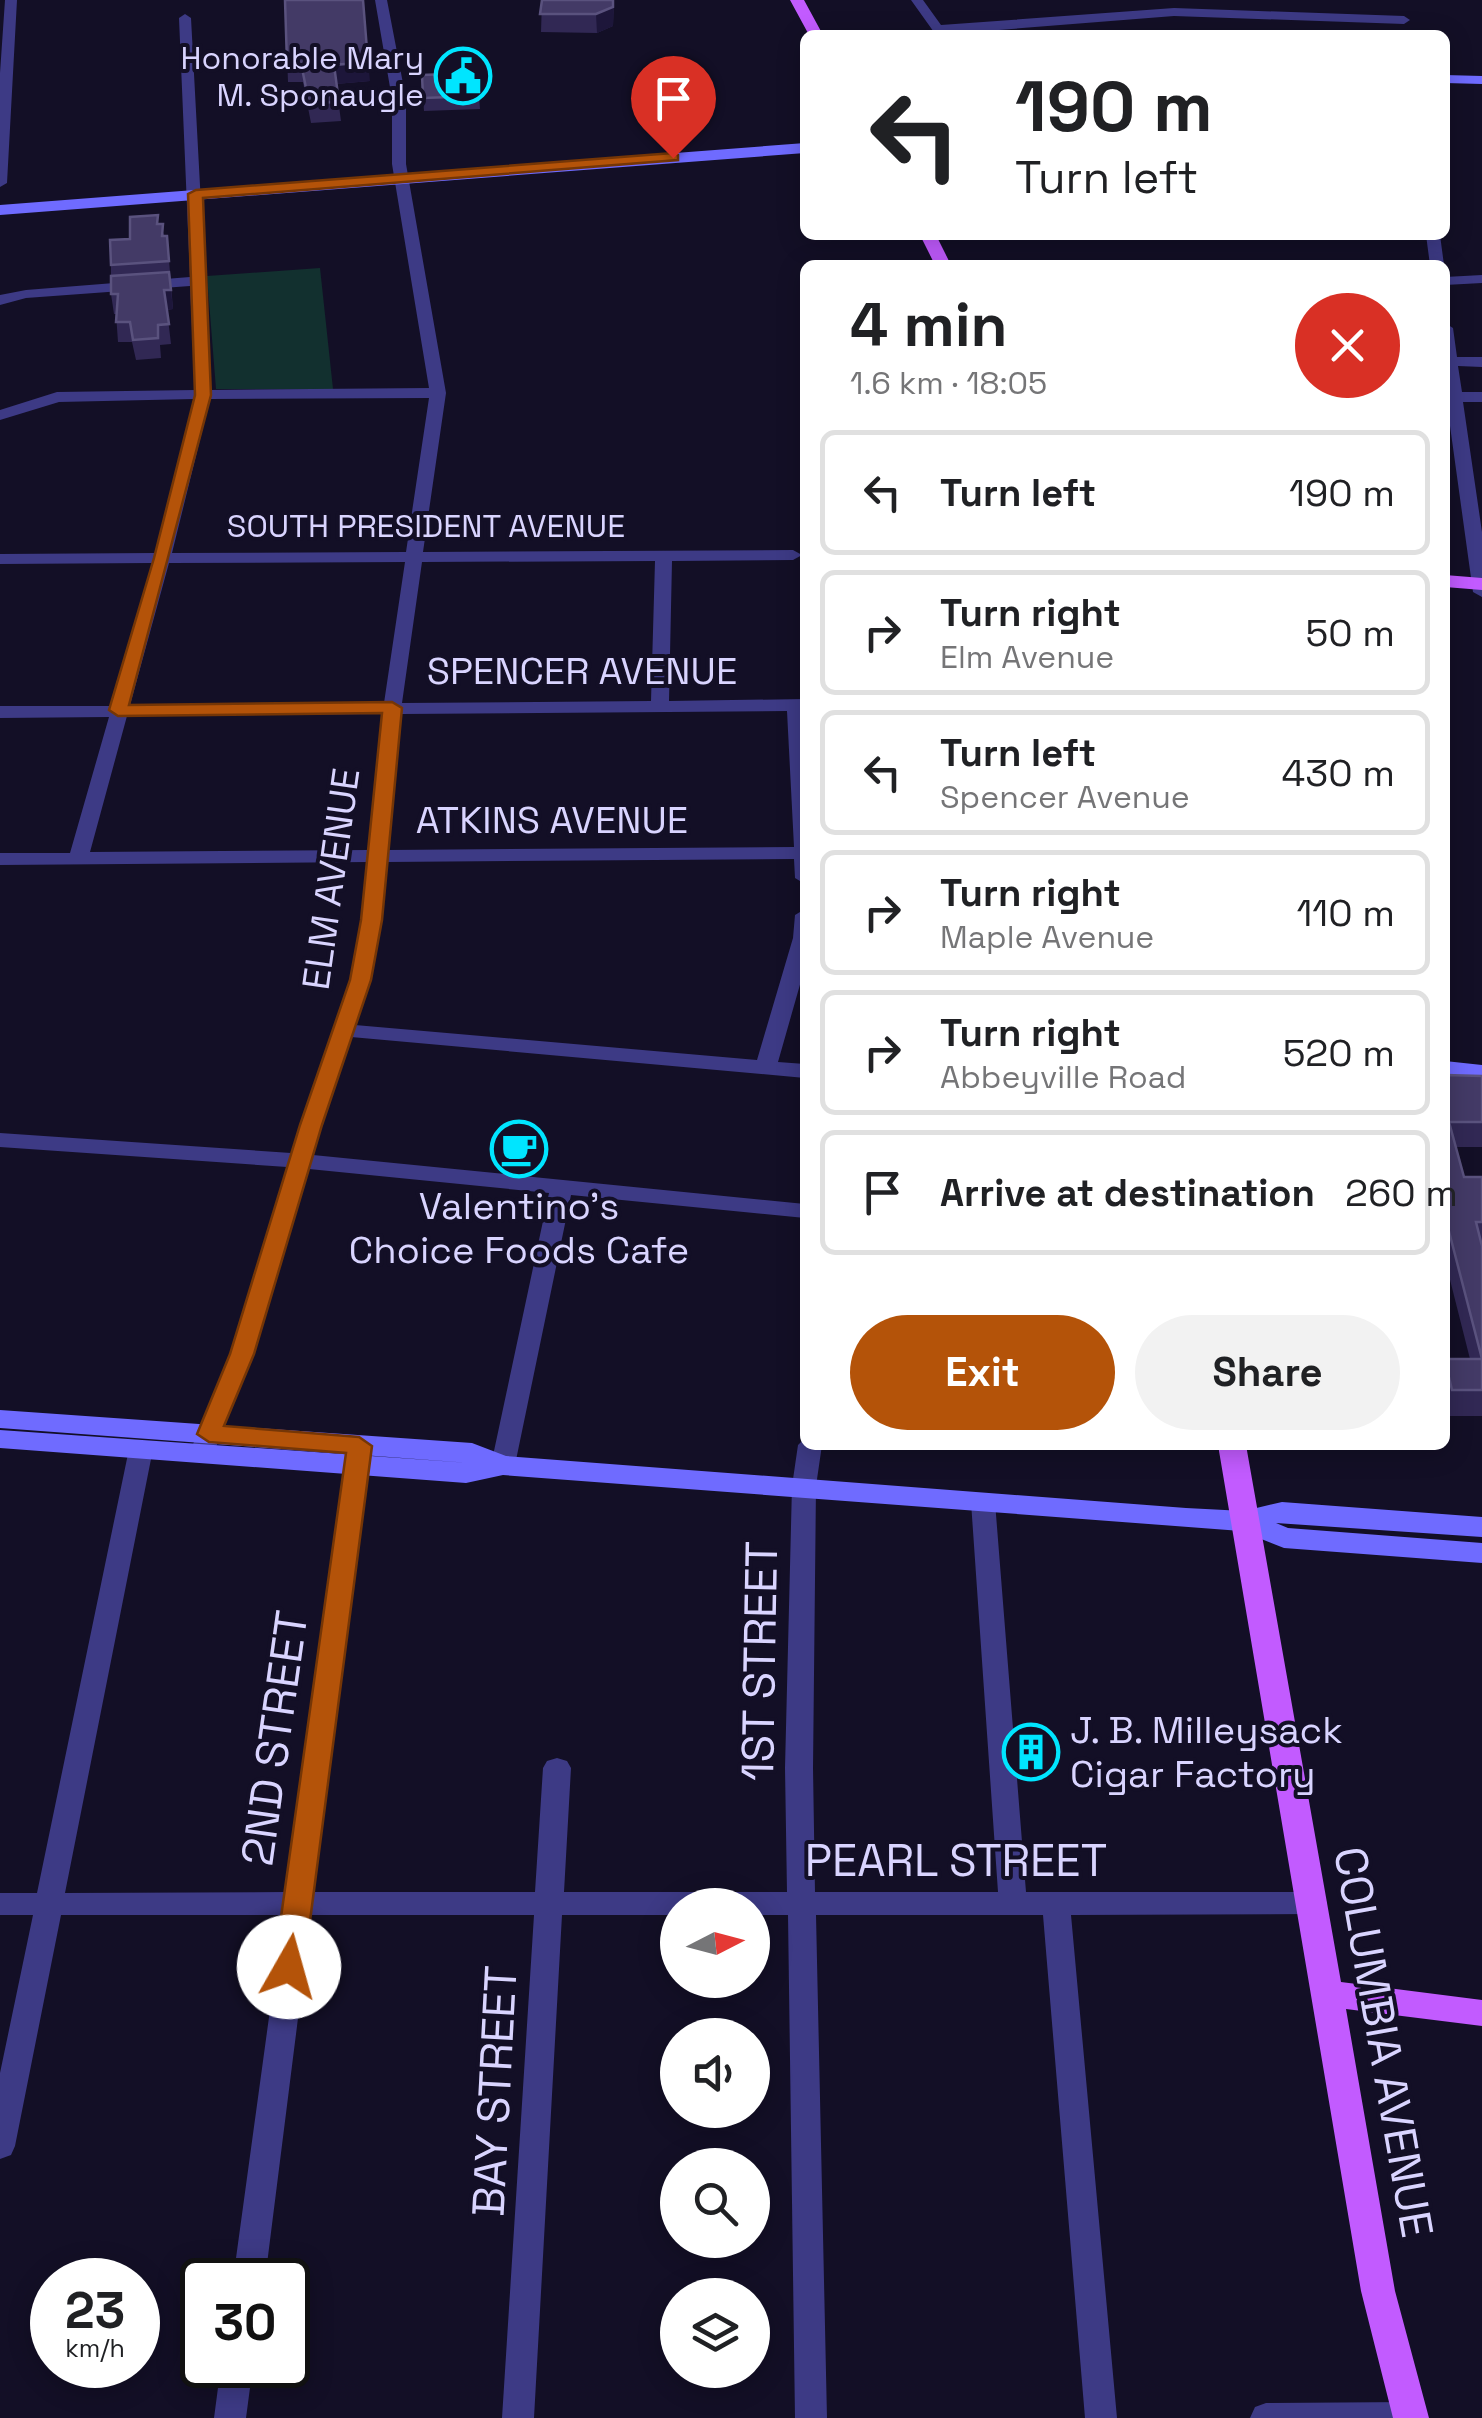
<!DOCTYPE html>
<meta charset="utf-8">
<style>
body{margin:0;font-family:"Space Grotesk",sans-serif;background:#f2f2f2;color:#202124;height:100vh;display:flex;flex-direction:column;font-size:38px;white-space:nowrap}
*{box-sizing:border-box;margin:0}
p{font-size:32px;color:#757577}
.icon{flex:none;width:55px;height:55px;fill:none;stroke:currentColor;stroke-width:2;stroke-linecap:round;stroke-linejoin:round}
.map{position:relative;flex:1;overflow:hidden}
.drawer{position:absolute;left:800px;top:260px;width:650px;height:1190px;display:flex;flex-direction:column;background:#fff;border-radius:15px;box-shadow:0 5px 25px #0003}
.drawer>*{flex:none}
.top-card{position:absolute;left:800px;top:30px;width:650px;height:210px;border-radius:15px;box-shadow:0 5px 25px #0003;background:#fff;color:#202124;overflow:hidden}
.needle{width:65px;rotate:84deg}
.tools{position:absolute;left:660px;top:1888px;display:grid;gap:20px}
.tools a{display:grid;place-items:center;width:110px;height:110px;border-radius:50%;background:#fff;box-shadow:0 5px 25px #0003;font-size:50px}
.speed{position:absolute;left:30px;top:2258px;display:flex;gap:20px;font-size:50px;font-weight:700;text-align:center}
.speed>*{display:grid;place-content:center;width:130px;height:130px;border-radius:50%;background:#fff;box-shadow:0 5px 25px #0003;line-height:1}
.speed small{font-size:25px;font-weight:400}
.speed .limit{border:5px solid #111;border-radius:15px;background:#fff;color:#111}
.pin{position:absolute;display:grid;place-items:center;width:85px;height:85px;color:#fff;margin:-102px -42px;border-radius:50% 50% 50% 0;rotate:-45deg;box-shadow:0 0 10px #0007}
.pin .icon{rotate:45deg}
.me{position:absolute;width:110px;margin:-55px;rotate:7deg;stroke-linejoin:round;filter:drop-shadow(0 0 8px #0008)}
.turn{display:flex;align-items:center;gap:35px;height:210px;padding:0 50px;font-size:45px}
.turn .icon{width:130px;height:130px;stroke-width:2.5}
.turn b{display:block;font-size:70px;line-height:85px}
.round{display:grid;place-items:center;flex:none;width:105px;height:105px;border-radius:52px;background:#f2f2f2}
.head{display:flex;align-items:center;justify-content:space-between;height:170px;padding:0 50px}
h1{font-size:60px;font-weight:600;line-height:75px}
.action{display:flex;gap:20px;margin-top:auto;padding:20px 50px}
.action a{flex:1;height:115px;border-radius:60px;background:#b45309;color:#fff;font-size:40px;font-weight:600;line-height:115px;text-align:center}
.action a+a{background:#f2f2f2;color:#202124}
ul{padding:0;list-style:none}
li{display:flex;align-items:center;gap:30px;height:125px;margin:0 20px 15px;padding:0 30px;border:5px solid #e0e0e0;border-radius:15px}
li div{flex:1}
li b{display:block;font-size:38px}
li em{font-style:normal}
.map>svg:first-child{display:block}
.green{fill:#12302f}
.lines{fill:none;stroke-linecap:round;stroke-linejoin:round}
.street{fill:#3d3a85;fill-rule:evenodd}
.secondary{fill:#6f6bff;fill-rule:evenodd}
.primary{fill:#c25bff;fill-rule:evenodd}
.wall{fill:#312854}
.shaded-wall{fill:#1d163a}
.building{fill:#433a66;stroke:#5a527e;stroke-width:2.5}
.route{fill:#b45309;stroke:#753606;stroke-width:2.5}
.labels{text-anchor:middle;stroke-width:8;stroke-linejoin:round;paint-order:stroke}
.far-poi-label{font-size:32px;fill:#d9d4ff;stroke:#130f26;text-anchor:end}
.far-street-label{font-size:32px;fill:#d9d4ff;stroke:#130f26}
.street-label{font-size:38px;fill:#d9d4ff;stroke:#130f26}
.poi-label{font-size:38px;fill:#d9d4ff;stroke:#130f26}
.near-street-label{font-size:45px;fill:#d9d4ff;stroke:#130f26}
</style>
<div class="map">
<svg width="1482" height="2418" viewBox="0 0 1482 2418">
<rect width="100%" height="100%" fill="#130f26"/>
<path class="green" d="M 320,268 L 333,389 L 216,389 L 207,276 Z"/>
<g class="lines">
<path class="street" d="M 5,0 L 17,0 L 7,183 L 0,187 L 0,73 Z
M 375,0 L 387,0 L 406,99 L 406,164 L 446,393 L 423,552 L 793,550 L 802,555 L 793,560 L 672,561 L 669,701 L 805,699 L 805,884 L 795,878 L 794,859 L 387,862 C 382,918 373,971 355,1025 L 757,1060 L 793,938 L 795,915 L 805,909 L 805,967 L 778,1062 L 805,1064 L 805,1078 L 351,1037 L 313,1155 L 805,1204 L 805,1218 L 571,1195 L 515,1465 L 512,1471 L 494,1471 L 491,1465 L 549,1193 L 309,1169 L 254,1355 L 213,1454 L 210,1460 L 192,1460 L 189,1454 L 230,1355 L 287,1167 L 0,1147 L 0,1133 L 291,1153 L 350,980 L 362,919 L 368,862 L 0,865 L 0,853 L 70,853 L 109,717 L 0,718 L 0,706 L 112,706 L 152,563 L 0,564 L 0,554 L 155,553 L 194,399 L 59,402 L 0,420 L 0,410 L 57,392 L 195,390 L 190,286 L 26,298 L 0,305 L 0,295 L 26,290 L 190,277 L 179,18 L 185,14 L 191,18 L 211,390 L 429,388 L 392,164 L 392,99 ZM 429,398 L 406,552 L 172,553 L 210,399 ZM 655,561 L 651,701 L 402,703 L 422,562 ZM 405,562 L 384,703 L 130,705 L 169,563 ZM 787,711 L 794,847 L 388,850 L 401,714 ZM 382,714 L 369,850 L 90,852 L 127,716 Z
M 911,0 L 923,0 L 941,25 L 1174,8 L 1404,16 L 1410,20 L 1404,24 L 1174,16 L 936,35 Z
M 1426,235 L 1440,235 L 1444,265 L 1430,265 Z
M 1482,275 L 1482,283 L 1445,285 L 1445,277 Z
M 1445,323 L 1453,328 L 1457,357 L 1482,357 L 1482,367 L 1458,366 L 1462,392 L 1482,392 L 1482,402 L 1463,402 L 1482,532 L 1482,597 L 1473,592 L 1446,397 Z
M 359,1437 L 368,1440 L 371,1446 L 314,1892 L 535,1892 L 543,1768 L 547,1761 L 557,1758 L 567,1761 L 571,1768 L 564,1892 L 787,1892 L 785,1768 L 792,1486 L 798,1445 L 805,1438 L 805,1445 L 822,1445 L 816,1486 L 813,1768 L 815,1892 L 998,1892 L 971,1502 L 974,1496 L 992,1496 L 995,1502 L 1026,1892 L 1313,1892 L 1323,1895 L 1327,1903 L 1323,1911 L 1313,1914 L 1071,1915 L 1117,2418 L 1085,2418 L 1043,1915 L 816,1915 L 827,2418 L 795,2418 L 788,1915 L 752,1915 L 752,1905 L 678,1905 L 678,1915 L 562,1915 L 534,2418 L 502,2418 L 534,1915 L 311,1915 L 265,2280 L 233,2280 L 283,1915 L 61,1915 L 15,2146 L 11,2155 L 0,2159 L 0,2073 L 33,1915 L 0,1915 L 0,1893 L 37,1893 L 129,1449 L 132,1443 L 150,1443 L 153,1449 L 65,1893 L 286,1892 L 347,1446 L 350,1440 Z
M 221,2365 L 253,2365 L 246,2418 L 214,2418 Z
M 1411,2402 L 1422,2406 L 1427,2418 L 1250,2418 L 1255,2407 L 1266,2403 Z"/>
<path class="secondary" d="M 1445,75 L 1482,76 L 1482,84 L 1445,83 Z
M 805,143 L 805,153 L 0,215 L 0,205 Z
M 1445,1061 L 1482,1065 L 1482,1079 L 1445,1075 Z
M 0,1410 L 472,1443 L 506,1456 L 1186,1508 L 1244,1511 L 1282,1502 L 1482,1517 L 1482,1537 L 1276,1523 L 1288,1528 L 1482,1543 L 1482,1563 L 1284,1548 L 1241,1531 L 503,1475 L 466,1483 L 0,1448 L 0,1430 L 470,1463 L 0,1428 Z"/>
<path class="primary" d="M 790,0 L 804,0 L 823,35 L 809,35 Z
M 920,235 L 936,235 L 951,265 L 935,265 Z
M 1445,575 L 1482,578 L 1482,590 L 1445,587 Z
M 1218,1445 L 1246,1445 L 1341,1982 L 1482,2000 L 1482,2026 L 1346,2009 L 1395,2291 L 1429,2418 L 1393,2418 L 1361,2291 Z"/>
</g>
<path class="wall" d="M 285,0 L 370,81 L 336,84 L 341,121 L 311,123 L 303,82 L 288,82 Z
M 542,0 L 614,0 L 613,26 L 597,33 L 541,32 Z
M 476,55 L 480,109 L 424,111 L 423,98 L 447,74 L 446,57 Z
M 158,215 L 158,224 L 165,236 L 167,236 L 173,309 L 167,310 L 171,344 L 160,345 L 161,358 L 136,360 L 132,342 L 118,342 L 116,314 L 114,314 L 111,294 L 111,265 L 130,239 Z
M 1445,1075 L 1482,1076 L 1482,1147 L 1456,1147 L 1464,1177 L 1482,1177 L 1482,1416 L 1448,1416 L 1445,1406 L 1445,1359 L 1470,1359 L 1445,1260 Z
M 1018,1736 L 1049,1751 L 1048,1758 L 1019,1758 Z"/>
<path class="shaded-wall" d="M 614,0 L 613,26 L 597,33 L 596,14 Z
M 368,62 L 370,81 L 335,84 L 334,65 Z
M 169,272 L 173,309 L 166,310 L 164,290 Z"/>
<path class="building" d="M 285,0 L 363,0 L 368,62 L 334,65 L 339,102 L 309,103 L 301,63 L 287,63 Z
M 542,0 L 613,0 L 613,7 L 596,14 L 540,14 Z
M 476,55 L 480,96 L 423,98 L 422,75 L 449,74 L 446,57 Z
M 158,215 L 157,224 L 163,224 L 162,236 L 167,236 L 169,261 L 111,265 L 110,240 L 130,239 L 130,217 Z
M 169,272 L 171,290 L 164,290 L 169,324 L 158,325 L 158,338 L 133,340 L 130,322 L 116,322 L 118,294 L 111,294 L 111,276 Z
M 1445,1075 L 1482,1076 L 1482,1122 L 1449,1122 L 1464,1177 L 1482,1177 L 1482,1222 L 1476,1222 L 1482,1246 L 1482,1390 L 1452,1390 L 1445,1361 L 1445,1359 L 1482,1359 L 1445,1216 Z
M 1018,1736 L 1048,1736 L 1049,1751 L 1020,1752 Z"/>
<path class="route" d="M 673,153 L 678,155 L 678,160 L 203,198 L 211,395 L 129,705 L 392,702 L 402,708 L 382,920 L 371,980 L 322,1125 L 254,1354 L 224,1426 L 359,1437 L 372,1446 L 304,1967 L 299,1976 L 289,1979 L 279,1976 L 274,1967 L 346,1453 L 209,1442 L 197,1434 L 230,1354 L 300,1125 L 350,980 L 361,920 L 382,713 L 118,716 L 109,710 L 154,558 L 195,395 L 188,194 L 196,190 Z"/>
<defs>
<g id="civic-ring" transform="scale(2.875)"><circle r="9.5" fill="#130f26" stroke="#00e5ff" stroke-width="1.5"/><path d="M-.6-6.5H3V-4.5H.6V-3L4-1V1h2V6H-6V1h2V-1L-.6-3ZM-1.2 2.5V6h2.4V2.5Z" fill="#00e5ff"/></g>
<g id="cafe-ring" transform="scale(2.875)"><circle r="9.5" fill="#130f26" stroke="#00e5ff" stroke-width="1.5"/><path d="M-5.5-4.5H6V0H3Q3 3.5 0 3.5H-2.5Q-5.5 3.5-5.5 0ZM3-3.2v2h1.7v-2ZM-6 4.5H4V6H-6Z" fill="#00e5ff"/></g>
<g id="building-ring" transform="scale(2.875)"><circle r="9.5" fill="#130f26" stroke="#00e5ff" stroke-width="1.5"/><path d="M-4-6H4V6H1V3H-1V6H-4ZM-2.5-4.3h1.7v1.8h-1.7ZM.8-4.3h1.7v1.8H.8ZM-2.5-1h1.7V.8h-1.7ZM.8-1h1.7V.8H.8Z" fill="#00e5ff"/></g>
</defs>
<g fill-rule="evenodd">
<use href="#civic-ring" x="463" y="76"/>
<use href="#cafe-ring" x="519" y="1149"/>
<use href="#building-ring" x="1031" y="1752"/>
</g>
<g class="labels">
<g class="far-poi-label">
<text x="424" y="69">Honorable Mary<tspan x="424" dy="37">M. Sponaugle</tspan></text>
</g>
<g class="far-street-label">
<text x="426" y="537">SOUTH PRESIDENT AVENUE</text>
</g>
<g class="street-label">
<text x="582" y="684">SPENCER AVENUE</text>
<text x="552" y="833">ATKINS AVENUE</text>
<text transform="translate(331 879) rotate(-82)" y="13">ELM AVENUE</text>
</g>
<g class="poi-label">
<text x="519" y="1219">Valentino's<tspan x="519" dy="44">Choice Foods Cafe</tspan></text>
<text x="1070" y="1743" text-anchor="start">J. B. Milleysack<tspan x="1070" dy="44">Cigar Factory</tspan></text>
</g>
<g class="near-street-label">
<text transform="translate(759 1661) rotate(-89)" y="16">1ST STREET</text>
<text transform="translate(274 1738) rotate(-82)" y="16">2ND STREET</text>
<text x="956" y="1876">PEARL STREET</text>
<text transform="translate(1384 2042) rotate(80)" y="16">COLUMBIA AVENUE</text>
<text transform="translate(494 2091) rotate(-87)" y="16">BAY STREET</text>
</g>
</g>
</svg>
<div class="tools">
<a><svg class="needle" viewBox="-14 -14 28 28"><path d="M0-13l5 13h-10z" fill="#e53935"/><path d="M0 13l5-13h-10z" fill="#757577"/></svg></a>
<a><svg class="icon" aria-label="sound" viewBox="0 0 24 24"><path d="M4 9h4l5-4v14l-5-4H4zM17 9q2 3 0 6"/></svg></a>
<a><svg class="icon" aria-label="search" viewBox="0 0 24 24"><circle cx="10" cy="10" r="6"/><path d="M15 15l6 6"/></svg></a>
<a><svg class="icon" aria-label="layers" viewBox="0 0 24 24"><path d="M12 4l9 5-9 5-9-5zM3 14l9 5 9-5"/></svg></a>
</div>
<div class="speed"><div>23<small>km/h</small></div><div class="limit">30</div></div>
<div class="pin" style="left:673px;top:158px;background:#d93025"><svg class="icon" aria-label="arrive" viewBox="0 0 24 24"><path d="M6 21V4h12l-3 4 3 4H6"/></svg></div>
<svg class="me" style="left:289px;top:1967px" viewBox="-20 -20 40 40"><circle r="19" fill="#fff"/><path d="M0-13L10 11 0 6-10 11z" fill="#b45309"/></svg>
<div class="top-card">
<div class="turn"><svg class="icon" aria-label="left" viewBox="0 0 24 24"><path d="M17 20v-9H6M10 6l-5 5 5 5"/></svg><div><b>190 m</b>Turn left</div></div>
</div>
<section class="drawer">
<div class="head"><div><h1>4 min</h1><p>1.6 km · 18:05</p></div><a class="round" style="background:#d93025;color:#fff"><svg class="icon" aria-label="close" viewBox="0 0 24 24"><path d="M6 6l12 12M18 6L6 18"/></svg></a></div>
<ul>
<li><svg class="icon" aria-label="left" viewBox="0 0 24 24"><path d="M17 20v-9H6M10 6l-5 5 5 5"/></svg><div><b>Turn left</b></div><em>190 m</em></li>
<li><svg class="icon" aria-label="right" viewBox="0 0 24 24"><path d="M7 20v-9h11M14 6l5 5-5 5"/></svg><div><b>Turn right</b><p>Elm Avenue</p></div><em>50 m</em></li>
<li><svg class="icon" aria-label="left" viewBox="0 0 24 24"><path d="M17 20v-9H6M10 6l-5 5 5 5"/></svg><div><b>Turn left</b><p>Spencer Avenue</p></div><em>430 m</em></li>
<li><svg class="icon" aria-label="right" viewBox="0 0 24 24"><path d="M7 20v-9h11M14 6l5 5-5 5"/></svg><div><b>Turn right</b><p>Maple Avenue</p></div><em>110 m</em></li>
<li><svg class="icon" aria-label="right" viewBox="0 0 24 24"><path d="M7 20v-9h11M14 6l5 5-5 5"/></svg><div><b>Turn right</b><p>Abbeyville Road</p></div><em>520 m</em></li>
<li><svg class="icon" aria-label="arrive" viewBox="0 0 24 24"><path d="M6 21V4h12l-3 4 3 4H6"/></svg><div><b>Arrive at destination</b></div><em>260 m</em></li>
</ul>
<div class="action"><a>Exit</a><a>Share</a></div>
</section>
</div>
